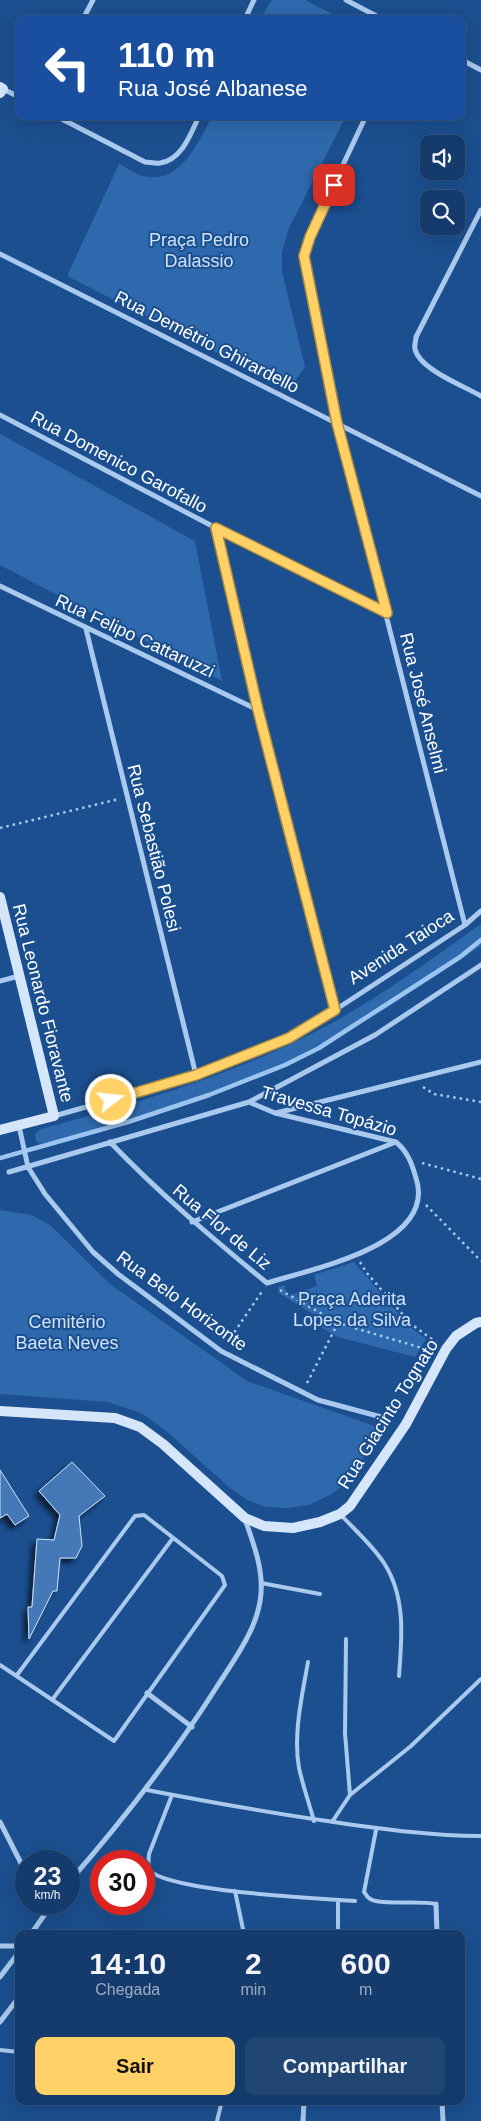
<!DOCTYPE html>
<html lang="pt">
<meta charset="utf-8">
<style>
body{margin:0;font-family:Helvetica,sans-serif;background:#214673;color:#f1f3f6;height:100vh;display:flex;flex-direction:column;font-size:19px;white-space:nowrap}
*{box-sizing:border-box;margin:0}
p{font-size:16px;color:#9dadc1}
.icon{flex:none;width:28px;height:28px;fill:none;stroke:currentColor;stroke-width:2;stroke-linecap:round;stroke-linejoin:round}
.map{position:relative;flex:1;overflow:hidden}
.sheet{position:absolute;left:15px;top:1930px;width:450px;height:175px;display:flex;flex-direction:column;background:#143b6b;border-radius:10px;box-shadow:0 5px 20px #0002,0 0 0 1px #33557e}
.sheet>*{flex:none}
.guide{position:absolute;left:15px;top:15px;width:451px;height:105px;border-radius:10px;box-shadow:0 5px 20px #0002,0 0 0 1px #33557e;background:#1a4fa0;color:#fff;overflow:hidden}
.buttons{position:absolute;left:420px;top:135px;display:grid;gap:10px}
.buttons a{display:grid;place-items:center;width:45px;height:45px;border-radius:10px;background:#143b6b;box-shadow:0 5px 20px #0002,0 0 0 1px #33557e;font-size:25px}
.speed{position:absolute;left:15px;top:1850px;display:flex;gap:10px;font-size:25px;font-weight:700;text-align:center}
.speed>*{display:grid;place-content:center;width:65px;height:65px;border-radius:50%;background:#143b6b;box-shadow:0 5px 20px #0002,0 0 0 1px #33557e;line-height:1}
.speed small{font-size:12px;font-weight:400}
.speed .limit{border:8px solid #d22;background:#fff;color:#111}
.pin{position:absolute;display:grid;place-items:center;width:42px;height:42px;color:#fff;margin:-21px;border-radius:10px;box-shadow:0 2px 8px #0006}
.me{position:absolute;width:55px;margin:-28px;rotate:74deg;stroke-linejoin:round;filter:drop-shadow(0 0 4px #0008)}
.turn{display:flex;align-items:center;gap:18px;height:105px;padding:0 20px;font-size:22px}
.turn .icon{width:65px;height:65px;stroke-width:2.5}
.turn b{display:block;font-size:35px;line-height:42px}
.eta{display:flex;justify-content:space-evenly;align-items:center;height:85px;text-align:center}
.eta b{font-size:30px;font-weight:800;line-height:35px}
.cta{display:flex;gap:10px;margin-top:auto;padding:10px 20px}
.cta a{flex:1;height:58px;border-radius:10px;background:#ffd166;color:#111;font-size:20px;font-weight:800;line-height:58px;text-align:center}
.cta a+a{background:#214673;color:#f1f3f6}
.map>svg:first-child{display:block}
.green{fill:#2e69ad}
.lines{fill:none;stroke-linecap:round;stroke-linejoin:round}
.stream{stroke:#9cc4f0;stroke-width:4.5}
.building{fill:#4478b7;stroke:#cfe3fa;filter:url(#shadow)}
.path{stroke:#a9c9ee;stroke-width:2.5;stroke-dasharray:2.5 4;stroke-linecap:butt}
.lane{stroke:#a9c9ee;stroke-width:4}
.street{stroke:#a9c9ee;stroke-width:5}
.secondary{stroke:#d6e6fa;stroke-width:10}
.route-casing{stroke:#a68842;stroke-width:12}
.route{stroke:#ffd166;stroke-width:9}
.labels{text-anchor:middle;stroke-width:4;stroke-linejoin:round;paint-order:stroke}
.park-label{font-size:18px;fill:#cfe3fa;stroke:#1b4f8f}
.street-label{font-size:18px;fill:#fff;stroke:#1b4f8f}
</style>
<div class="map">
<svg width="481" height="2121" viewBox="0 0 481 2121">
<defs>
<filter id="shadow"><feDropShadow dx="-4.5" dy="4.5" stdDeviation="2.5" flood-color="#0009"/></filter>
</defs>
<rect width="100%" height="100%" fill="#1b4f8f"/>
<path class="green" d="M 273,0 L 305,0 L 342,19 L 261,19 L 269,3 Z
M 212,116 L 346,116 L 289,228 L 282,252 L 282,271 L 305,367 L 295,381 L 277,383 L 67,276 L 119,164 C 125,167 132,172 140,175 C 179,188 198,143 212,116 Z
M 0,434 L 195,541 L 222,681 L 0,565 Z
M 481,924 L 481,946 L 387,1008 L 274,1069 L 192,1102 L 108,1128 L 40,1144 L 36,1141 L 35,1134 L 41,1129 C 129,1105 213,1081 295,1042 C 361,1011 422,966 481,924 Z
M 0,1210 L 32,1215 L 50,1225 L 110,1284 L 247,1381 L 383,1429 L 345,1484 L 330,1495 L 309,1505 L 288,1508 L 266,1507 L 247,1500 L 229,1487 L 165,1430 L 141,1413 L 108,1402 L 0,1394 Z
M 354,1262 L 409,1326 L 426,1339 L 415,1357 L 338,1337 L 320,1327 L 324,1321 L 279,1293 L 278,1287 L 284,1285 L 288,1296 L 317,1286 L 314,1275 Z"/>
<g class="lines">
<path class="stream" d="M 0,1158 L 128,1122 L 209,1095 L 285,1065 L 319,1048 L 460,957 L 481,940"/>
</g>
<path class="building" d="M 72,1462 L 105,1496 L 79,1516 L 82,1546 L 76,1558 L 60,1558 L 57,1591 L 53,1591 L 29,1639 L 28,1607 L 32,1607 L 37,1539 L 54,1540 L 60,1515 L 39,1491 Z
M 0,1470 L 29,1516 L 15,1525 L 7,1514 L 0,1518 Z"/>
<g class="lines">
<path class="path" d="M 0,828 L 119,799
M 423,1087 L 434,1094 L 481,1102
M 422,1163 L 481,1179
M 426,1205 L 481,1261
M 360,1262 L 366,1272 L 411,1324 L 436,1342
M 280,1290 L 338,1323 L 432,1351
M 227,1343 L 263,1290
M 307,1383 L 338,1323"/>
<path class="lane" d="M 340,1514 C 354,1529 373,1546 384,1563 C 406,1597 402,1637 399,1676
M 261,1583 L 320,1594
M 346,1639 L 345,1733 L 350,1795
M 308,1662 C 302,1696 293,1734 299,1768 C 303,1786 309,1803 314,1821
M 0,1665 L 114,1741 L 225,1585 L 222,1576 L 144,1515 L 135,1516 L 17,1675
M 52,1700 L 173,1538
M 147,1790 C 209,1802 271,1813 334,1822 C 383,1829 431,1836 481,1836
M 172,1795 L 149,1854 L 148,1869 C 166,1892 319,1898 355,1901
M 332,1822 L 350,1795 L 411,1746 L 481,1679
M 376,1830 L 364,1892 C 366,1894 367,1897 369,1898 C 377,1906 421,1900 436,1904
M 235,1891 L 244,1934
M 338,1934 L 338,1900
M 0,2050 L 19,2052
M 217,2121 L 222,2101"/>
<path class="street" d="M 346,0 L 382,19
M 83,19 L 93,0
M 245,19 L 254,0
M 462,60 L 481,70
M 3,89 L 19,97
M 56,116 L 145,162 C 149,162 156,164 160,163 C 182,160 191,133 199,116
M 366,116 L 309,237 L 304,256 L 337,423 L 465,925
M 481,210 L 416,337 C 416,341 414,345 415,349 C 419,369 464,386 481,396
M 0,254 L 481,496
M 0,415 L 216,528 L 387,613
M 216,528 L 258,710 L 335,1010
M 0,586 L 258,710
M 86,629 L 196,1075
M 0,981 L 19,976
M 276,1113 L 481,1062
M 54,1116 L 168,1084 L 289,1038 L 335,1010 L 465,925 L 481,911
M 19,1126 L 28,1167 L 45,1194 L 93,1252 L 118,1274 L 221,1351 L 318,1400 L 385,1418
M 110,1142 C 159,1193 212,1238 267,1283 C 311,1269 438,1245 416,1178 C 412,1164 408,1152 396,1142 L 275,1113 L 249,1102
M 9,1172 L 249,1102 L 375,1035 L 481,965
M 192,1222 L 396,1142
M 147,1693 L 192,1727
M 0,1822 L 26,1873
M 69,1882 C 124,1819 171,1759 216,1688 C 234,1660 259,1627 261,1593 C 263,1567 253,1543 245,1519
M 436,1904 L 437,1934
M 31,1934 L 52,1904
M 0,1946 L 19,1946
M 0,1977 L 19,1952
M 0,2022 L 19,1997
M 442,2101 L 443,2121
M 303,2121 L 304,2101"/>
<path class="secondary" d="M 0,87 L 3,89 L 0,93
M 0,897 L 54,1116 L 0,1130
M 0,1411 L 115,1418 L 140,1427 L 163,1444 L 245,1518 L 264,1526 L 293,1528 L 320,1522 L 340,1514 L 350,1506 L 406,1424 L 446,1349 L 456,1336 L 476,1323 L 481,1322"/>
</g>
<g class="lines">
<g class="route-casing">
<path id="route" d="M 111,1100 L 196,1075 L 289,1038 L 335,1010 L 258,710 L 216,528 L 387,613 L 337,423 L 304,256 L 310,237 L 334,185"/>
</g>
<use href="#route" class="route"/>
</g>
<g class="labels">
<g class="park-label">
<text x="199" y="246">Praça Pedro<tspan x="199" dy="21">Dalassio</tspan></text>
<text x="352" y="1305">Praça Aderita<tspan x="352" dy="21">Lopes da Silva</tspan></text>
<text x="67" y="1328">Cemitério<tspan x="67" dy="21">Baeta Neves</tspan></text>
</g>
<g class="street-label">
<text transform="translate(207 342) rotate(27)" y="6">Rua Demétrio Ghirardello</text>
<text transform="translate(119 462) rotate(28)" y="6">Rua Domenico Garofallo</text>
<text transform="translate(135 636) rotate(25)" y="6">Rua Felipo Cattaruzzi</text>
<text transform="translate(423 703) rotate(76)" y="6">Rua José Anselmi</text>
<text transform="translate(154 848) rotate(76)" y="6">Rua Sebastião Polesi</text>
<text transform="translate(401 947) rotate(-33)" y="6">Avenida Taioca</text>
<text transform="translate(43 1003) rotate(76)" y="6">Rua Leonardo Fioravante</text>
<text transform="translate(329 1111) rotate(16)" y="6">Travessa Topázio</text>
<text transform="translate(222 1227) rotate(40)" y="6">Rua Flor de Liz</text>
<text transform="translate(182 1301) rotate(36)" y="6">Rua Belo Horizonte</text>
<text transform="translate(388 1414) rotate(-58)" y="6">Rua Giacinto Tognato</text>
</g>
</g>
</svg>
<div class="buttons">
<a><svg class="icon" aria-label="sound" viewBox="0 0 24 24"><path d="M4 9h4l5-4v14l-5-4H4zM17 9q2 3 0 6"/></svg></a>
<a><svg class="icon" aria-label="search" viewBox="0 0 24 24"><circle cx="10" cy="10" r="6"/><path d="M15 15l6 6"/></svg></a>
</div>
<div class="speed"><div>23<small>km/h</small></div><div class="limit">30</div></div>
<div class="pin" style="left:334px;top:185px;background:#d93025"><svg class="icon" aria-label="arrive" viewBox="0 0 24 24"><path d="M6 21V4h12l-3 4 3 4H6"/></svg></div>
<svg class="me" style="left:111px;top:1100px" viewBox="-20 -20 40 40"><circle r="17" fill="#ffd166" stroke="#fff" stroke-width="3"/><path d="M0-11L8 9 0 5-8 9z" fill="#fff"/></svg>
<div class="guide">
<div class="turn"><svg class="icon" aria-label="left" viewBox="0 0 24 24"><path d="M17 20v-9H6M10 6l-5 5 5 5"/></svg><div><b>110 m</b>Rua José Albanese</div></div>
</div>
<section class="sheet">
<div class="eta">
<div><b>14:10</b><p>Chegada</p></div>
<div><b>2</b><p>min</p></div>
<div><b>600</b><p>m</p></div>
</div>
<div class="cta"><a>Sair</a><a>Compartilhar</a></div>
</section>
</div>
